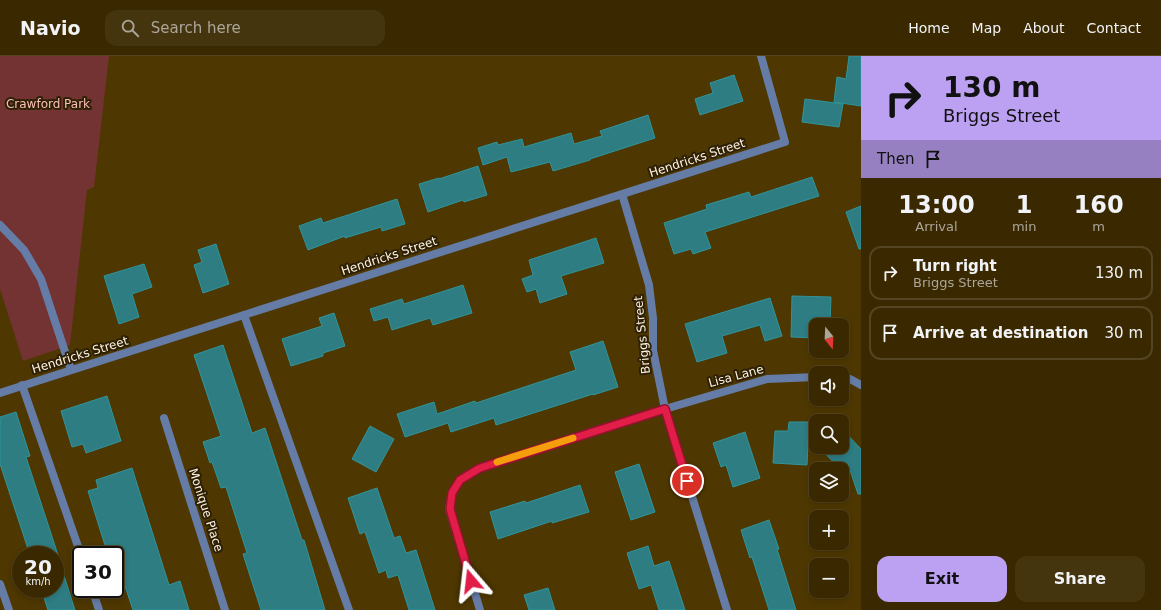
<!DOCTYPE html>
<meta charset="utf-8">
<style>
body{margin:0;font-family:"DejaVu Sans",sans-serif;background:#45350f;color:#f1f3f6;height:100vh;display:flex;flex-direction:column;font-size:15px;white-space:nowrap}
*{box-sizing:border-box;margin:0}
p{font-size:13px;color:#aba699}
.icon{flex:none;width:22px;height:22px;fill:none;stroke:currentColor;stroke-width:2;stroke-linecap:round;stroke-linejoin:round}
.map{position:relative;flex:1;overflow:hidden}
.details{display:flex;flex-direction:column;background:#3a2900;width:300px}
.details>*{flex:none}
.top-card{background:#bca0f2;color:#111;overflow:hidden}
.needle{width:26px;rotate:162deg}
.controls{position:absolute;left:809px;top:262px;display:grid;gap:8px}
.controls a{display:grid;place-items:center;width:40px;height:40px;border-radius:8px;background:#3a2900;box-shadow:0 2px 6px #0003,0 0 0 1px #544522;font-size:20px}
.speed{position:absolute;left:12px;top:490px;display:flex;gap:8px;font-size:20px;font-weight:700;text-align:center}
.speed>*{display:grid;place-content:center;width:52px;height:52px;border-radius:50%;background:#3a2900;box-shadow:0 2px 6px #0003,0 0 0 1px #544522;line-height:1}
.speed small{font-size:10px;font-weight:400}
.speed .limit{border:2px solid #111;border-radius:6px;background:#fff;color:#111}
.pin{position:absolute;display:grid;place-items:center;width:34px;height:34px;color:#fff;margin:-17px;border:2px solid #fff;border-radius:50%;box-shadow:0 1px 4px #0007}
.me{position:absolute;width:44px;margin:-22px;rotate:343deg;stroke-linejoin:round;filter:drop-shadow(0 0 3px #0008)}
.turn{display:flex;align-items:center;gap:14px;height:84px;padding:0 16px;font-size:18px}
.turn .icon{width:52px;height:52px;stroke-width:2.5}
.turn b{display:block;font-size:28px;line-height:34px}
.then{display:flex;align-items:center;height:38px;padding:0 16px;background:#0003;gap:8px;font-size:15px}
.eta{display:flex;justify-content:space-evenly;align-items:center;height:68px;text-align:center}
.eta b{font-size:24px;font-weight:600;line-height:28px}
.action{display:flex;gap:8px;margin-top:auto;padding:8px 16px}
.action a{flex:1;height:46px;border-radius:12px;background:#bca0f2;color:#111;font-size:16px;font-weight:600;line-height:46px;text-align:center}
.action a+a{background:#45350f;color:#f1f3f6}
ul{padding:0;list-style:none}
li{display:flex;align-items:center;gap:12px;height:54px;margin:0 8px 6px;padding:0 8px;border:2px solid #544522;border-radius:12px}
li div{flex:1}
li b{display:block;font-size:15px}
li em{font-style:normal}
header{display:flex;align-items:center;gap:24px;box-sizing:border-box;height:56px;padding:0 20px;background:#3a2900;border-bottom:1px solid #544522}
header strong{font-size:19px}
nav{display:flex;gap:22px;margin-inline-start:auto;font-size:14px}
.search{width:280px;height:36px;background:#45350f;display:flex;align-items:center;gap:10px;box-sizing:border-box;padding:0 14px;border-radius:12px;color:#aba699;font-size:15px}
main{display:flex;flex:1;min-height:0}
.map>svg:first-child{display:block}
.green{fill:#733333}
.building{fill:#2d7d83;stroke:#2f959c}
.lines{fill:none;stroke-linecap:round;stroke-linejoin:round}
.lane{stroke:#657ca6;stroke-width:8}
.street{stroke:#657ca6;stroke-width:8}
.route-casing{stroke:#92132f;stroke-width:10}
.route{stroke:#e11d48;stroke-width:7}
.slow{stroke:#f59e0b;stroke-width:7}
.labels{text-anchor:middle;stroke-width:4;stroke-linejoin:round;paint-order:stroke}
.park-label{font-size:12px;fill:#febdba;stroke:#2d2005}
.street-label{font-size:12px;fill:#fdf2e0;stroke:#2d2005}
</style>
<header>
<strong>Navio</strong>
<div class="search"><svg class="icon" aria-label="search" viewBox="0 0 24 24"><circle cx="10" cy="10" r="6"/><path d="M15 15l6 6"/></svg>Search here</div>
<nav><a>Home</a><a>Map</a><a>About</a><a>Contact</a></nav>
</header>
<main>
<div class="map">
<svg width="861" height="554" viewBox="0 0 861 554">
<rect width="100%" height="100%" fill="#4e3700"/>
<path class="green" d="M 0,0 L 109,0 L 94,131 L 87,134 L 70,289 L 23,305 L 0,233 Z"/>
<path class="building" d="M 849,0 L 861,0 L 861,50 L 834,46 L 837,21 L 846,23 Z
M 734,19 L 743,45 L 700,59 L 695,43 L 713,37 L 710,27 Z
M 805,43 L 843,48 L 839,71 L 802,66 Z
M 648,59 L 655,82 L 590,103 L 590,104 L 553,115 L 550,106 L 511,116 L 507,101 L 483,109 L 478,92 L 497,86 L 498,89 L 522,83 L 524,91 L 571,77 L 574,88 L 602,80 L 600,75 Z
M 478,110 L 487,139 L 464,146 L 463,144 L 428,156 L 419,128 L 439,122 L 439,123 Z
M 812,121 L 819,140 L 705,176 L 711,192 L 693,198 L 691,193 L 674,198 L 664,167 L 707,153 L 706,149 L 749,136 L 751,141 Z
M 397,143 L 405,168 L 382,175 L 381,171 L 345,182 L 345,180 L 308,194 L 299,170 L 321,162 L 323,167 Z
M 861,150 L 861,193 L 859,193 L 846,156 Z
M 596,182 L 604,207 L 561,220 L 567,238 L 540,247 L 536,233 L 527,236 L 522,223 L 533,219 L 529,204 Z
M 216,188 L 229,228 L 203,237 L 194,209 L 202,206 L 198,194 Z
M 144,208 L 152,231 L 132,238 L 139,261 L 119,268 L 104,220 Z
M 463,229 L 472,257 L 433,269 L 430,262 L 392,274 L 388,261 L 374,265 L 370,253 L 402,243 L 404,248 Z
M 792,240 L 831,241 L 830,269 L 816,269 L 816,282 L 791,281 Z
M 770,242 L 782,280 L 765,285 L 760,269 L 722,280 L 727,297 L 697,306 L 685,268 Z
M 334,257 L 345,290 L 323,297 L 323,300 L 291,310 L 282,283 L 322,270 L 319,262 Z
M 603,285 L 618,331 L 593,339 L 593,338 L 496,369 L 494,362 L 451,376 L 448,367 L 405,381 L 397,358 L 434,346 L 437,358 L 475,345 L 476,347 L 576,314 L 570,296 Z
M 223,289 L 252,377 L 265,372 L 302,484 L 304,484 L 325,554 L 261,554 L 243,498 L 247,497 L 226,431 L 221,432 L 212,406 L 210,407 L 203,386 L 221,380 L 194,299 Z
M 107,340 L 121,385 L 86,397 L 83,388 L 72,391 L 61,355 Z
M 16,356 L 30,400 L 26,401 L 58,499 L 30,499 L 0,408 L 0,361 Z
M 789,366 L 809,366 L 807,409 L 773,407 L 775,375 L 788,375 Z
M 370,370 L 394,383 L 376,416 L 352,403 Z
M 842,373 L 861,393 L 861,438 L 858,438 L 848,408 L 842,414 L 840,413 L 819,391 L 842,391 Z
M 745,376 L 760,422 L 733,431 L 726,409 L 721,411 L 713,387 Z
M 639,408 L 655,456 L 631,464 L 615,416 Z
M 132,412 L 169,529 L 180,525 L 189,554 L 133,554 L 125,530 L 118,532 L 115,523 L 115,499 L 108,499 L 88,435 L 98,432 L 96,424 Z
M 580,429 L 589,456 L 552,467 L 552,465 L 498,483 L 490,456 L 525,445 L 526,447 Z
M 377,432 L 394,482 L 400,480 L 406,497 L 416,494 L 435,554 L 409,554 L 398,519 L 388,522 L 386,514 L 379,517 L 365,476 L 360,478 L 348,442 Z
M 769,464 L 779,493 L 777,493 L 796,554 L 769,554 L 752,501 L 750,502 L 741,474 Z
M 648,490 L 654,510 L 669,505 L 685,554 L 659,554 L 651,529 L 639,533 L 627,497 Z
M 55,501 L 58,501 L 75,554 L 48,554 L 41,533 L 55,533 Z
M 548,532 L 555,554 L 529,554 L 524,539 Z"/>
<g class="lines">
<path class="lane" d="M 244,259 L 349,554
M 22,329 L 81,499
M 92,533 L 99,554"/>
<path class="street" d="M 622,138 L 649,229 L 653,262 L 653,294 L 665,353 L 727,554
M 0,169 L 24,194 L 41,223 L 71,314
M 842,322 L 850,323 L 861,329
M 0,337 L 785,86 L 761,0
M 164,362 L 225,554
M 0,528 L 9,554
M 480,554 L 449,453 L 452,437 L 460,424 L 480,412 L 665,353 L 767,323 L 816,321"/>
</g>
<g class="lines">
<g class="route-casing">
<path id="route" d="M 471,525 L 450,453 L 452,437 L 460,424 L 480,412 L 665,353 L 687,425"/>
</g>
<use href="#route" class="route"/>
<path class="slow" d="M 497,406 L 573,382"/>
</g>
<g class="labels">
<g class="park-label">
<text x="48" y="52">Crawford Park</text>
</g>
<g class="street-label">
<text transform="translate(697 102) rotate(-18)" y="4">Hendricks Street</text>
<text transform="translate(389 200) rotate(-18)" y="4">Hendricks Street</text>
<text transform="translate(642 279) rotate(-96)" y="4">Briggs Street</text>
<text transform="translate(80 299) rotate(-17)" y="4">Hendricks Street</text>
<text transform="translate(736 320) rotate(-15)" y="4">Lisa Lane</text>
<text transform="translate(206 454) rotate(72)" y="4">Monique Place</text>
</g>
</g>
</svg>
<div class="controls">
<a><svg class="needle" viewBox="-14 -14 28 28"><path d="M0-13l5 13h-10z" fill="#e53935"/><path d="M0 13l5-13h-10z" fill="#aba699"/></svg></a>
<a><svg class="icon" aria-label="sound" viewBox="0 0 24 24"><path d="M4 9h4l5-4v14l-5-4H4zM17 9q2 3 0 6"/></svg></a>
<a><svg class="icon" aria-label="search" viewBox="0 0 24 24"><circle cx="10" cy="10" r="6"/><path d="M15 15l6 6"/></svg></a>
<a><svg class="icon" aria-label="layers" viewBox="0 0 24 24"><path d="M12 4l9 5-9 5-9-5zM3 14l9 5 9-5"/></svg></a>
<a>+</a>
<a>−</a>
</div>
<div class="speed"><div>20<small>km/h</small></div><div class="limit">30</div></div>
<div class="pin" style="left:687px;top:425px;background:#d93025"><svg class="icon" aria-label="arrive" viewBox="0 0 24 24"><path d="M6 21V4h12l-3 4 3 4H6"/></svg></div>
<svg class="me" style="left:471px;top:525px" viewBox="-20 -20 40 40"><path d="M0-17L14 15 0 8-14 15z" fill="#e11d48" stroke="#fff" stroke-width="4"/></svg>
</div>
<section class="details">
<div class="top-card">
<div class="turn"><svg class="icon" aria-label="right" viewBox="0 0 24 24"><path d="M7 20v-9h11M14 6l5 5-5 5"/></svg><div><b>130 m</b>Briggs Street</div></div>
<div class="then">Then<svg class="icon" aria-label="arrive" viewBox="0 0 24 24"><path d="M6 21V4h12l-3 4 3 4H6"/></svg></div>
</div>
<div class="eta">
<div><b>13:00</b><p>Arrival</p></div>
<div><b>1</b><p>min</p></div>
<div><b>160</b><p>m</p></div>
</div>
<ul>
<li><svg class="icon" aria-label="right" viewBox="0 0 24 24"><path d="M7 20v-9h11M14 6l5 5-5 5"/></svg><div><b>Turn right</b><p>Briggs Street</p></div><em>130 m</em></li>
<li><svg class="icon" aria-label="arrive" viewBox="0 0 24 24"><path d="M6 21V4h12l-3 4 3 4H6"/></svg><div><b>Arrive at destination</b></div><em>30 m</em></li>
</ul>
<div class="action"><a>Exit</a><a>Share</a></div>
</section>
</main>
